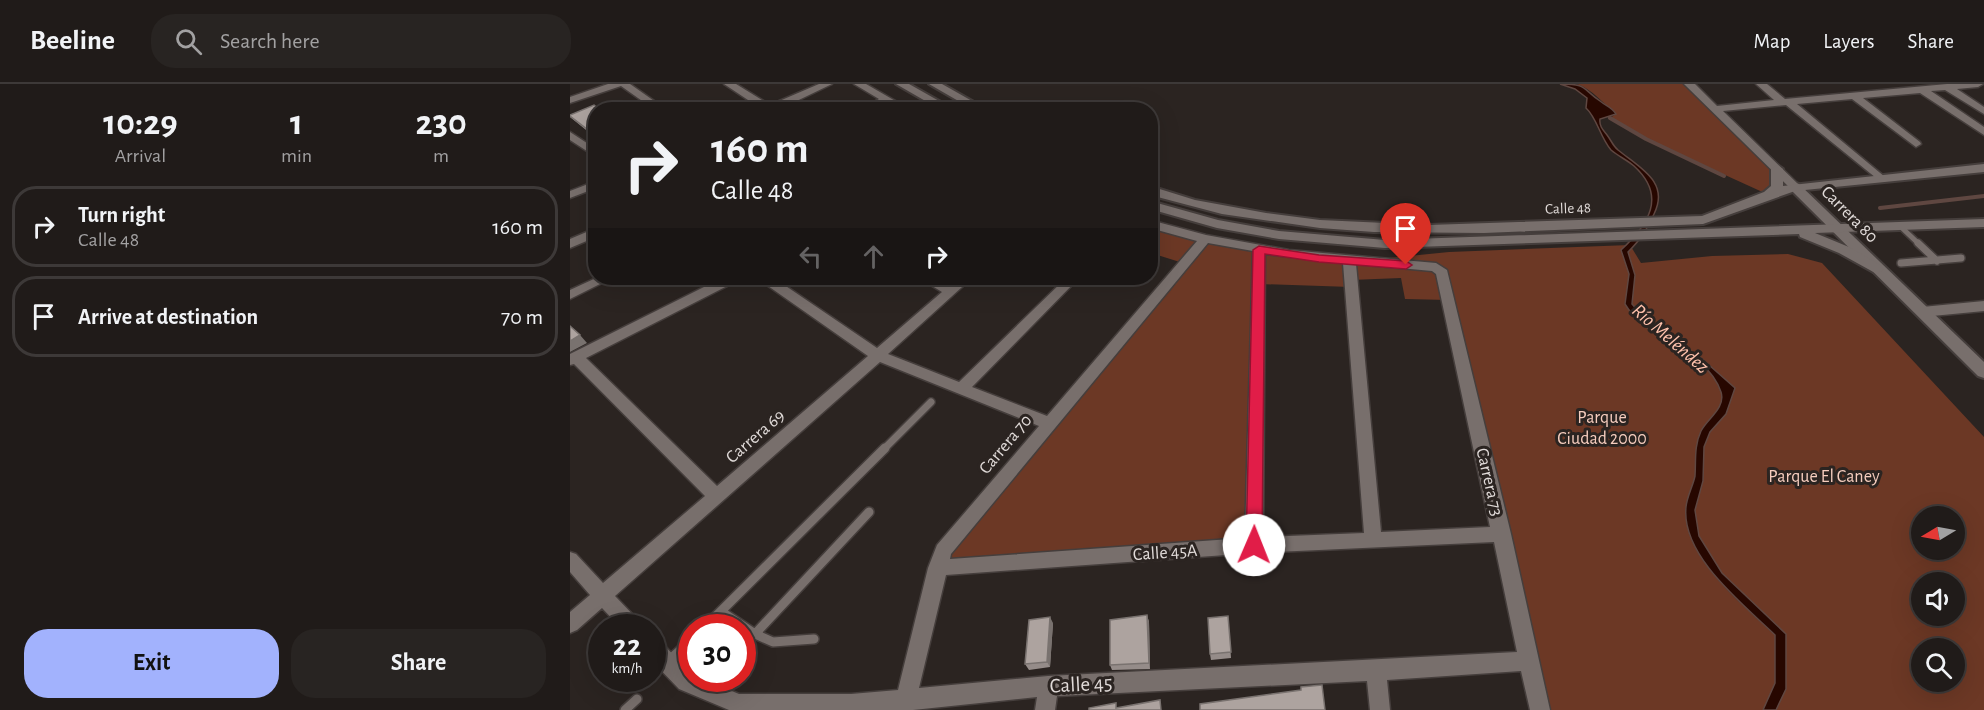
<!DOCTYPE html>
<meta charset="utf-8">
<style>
body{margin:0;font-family:"Alegreya Sans",sans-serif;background:#282422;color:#f1f3f6;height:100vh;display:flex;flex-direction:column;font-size:22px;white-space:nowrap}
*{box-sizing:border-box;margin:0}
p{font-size:20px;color:#a2a1a2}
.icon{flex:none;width:33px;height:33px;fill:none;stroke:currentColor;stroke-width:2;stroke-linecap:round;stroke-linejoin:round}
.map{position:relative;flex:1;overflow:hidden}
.details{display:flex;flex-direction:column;background:#201b19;width:570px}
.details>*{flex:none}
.guide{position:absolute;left:18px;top:18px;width:570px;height:183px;border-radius:24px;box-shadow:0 6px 24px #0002,0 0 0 2px #3d3938;background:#201b19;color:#f1f3f6;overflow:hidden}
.needle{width:39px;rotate:260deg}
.fabs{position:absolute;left:1341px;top:422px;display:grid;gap:12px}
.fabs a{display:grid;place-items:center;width:54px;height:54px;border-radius:50%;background:#201b19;box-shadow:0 6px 24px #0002,0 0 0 2px #3d3938;font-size:30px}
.speed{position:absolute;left:18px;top:530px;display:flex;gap:12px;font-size:30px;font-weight:700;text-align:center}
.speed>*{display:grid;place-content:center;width:78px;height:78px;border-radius:50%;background:#201b19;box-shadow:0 6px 24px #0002,0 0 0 2px #3d3938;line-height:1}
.speed small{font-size:15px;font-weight:400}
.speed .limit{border:9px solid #d22;background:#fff;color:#111}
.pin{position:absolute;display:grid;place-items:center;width:51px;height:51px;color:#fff;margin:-62px -26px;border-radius:50% 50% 50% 0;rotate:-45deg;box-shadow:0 0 6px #0007}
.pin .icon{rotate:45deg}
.me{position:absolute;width:66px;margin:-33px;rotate:1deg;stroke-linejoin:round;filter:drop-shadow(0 0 4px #0008)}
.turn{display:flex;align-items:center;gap:21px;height:126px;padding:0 24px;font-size:27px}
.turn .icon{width:78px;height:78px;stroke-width:2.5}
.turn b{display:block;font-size:42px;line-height:51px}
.lanes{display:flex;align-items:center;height:57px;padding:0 24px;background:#0003;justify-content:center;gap:30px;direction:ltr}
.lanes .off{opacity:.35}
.eta{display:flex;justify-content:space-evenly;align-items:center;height:102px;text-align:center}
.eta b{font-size:36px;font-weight:700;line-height:42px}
.action{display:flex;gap:12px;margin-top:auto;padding:12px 24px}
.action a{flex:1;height:69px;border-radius:24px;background:#a2b2fd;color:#111;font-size:24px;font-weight:700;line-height:69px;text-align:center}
.action a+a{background:#282422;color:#f1f3f6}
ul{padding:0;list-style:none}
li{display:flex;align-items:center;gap:18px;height:81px;margin:0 12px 9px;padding:0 12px;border:3px solid #3d3938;border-radius:24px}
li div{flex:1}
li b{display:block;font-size:22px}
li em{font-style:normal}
header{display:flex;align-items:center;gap:36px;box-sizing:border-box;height:84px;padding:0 30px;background:#201b19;border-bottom:2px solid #3d3938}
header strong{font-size:28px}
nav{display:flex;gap:33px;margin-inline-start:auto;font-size:21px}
.search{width:420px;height:54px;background:#282422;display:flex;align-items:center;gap:15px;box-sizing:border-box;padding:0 21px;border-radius:24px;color:#a2a1a2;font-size:22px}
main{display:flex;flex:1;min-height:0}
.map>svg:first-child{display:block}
.green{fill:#6c3825;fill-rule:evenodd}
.water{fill:#270700;stroke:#5f4741;stroke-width:1.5}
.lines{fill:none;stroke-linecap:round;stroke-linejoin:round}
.stream{stroke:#5f4741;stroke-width:4}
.service-far2-casing{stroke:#453e3c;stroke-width:8}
.service-far1-casing{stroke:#453e3c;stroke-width:10}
.service-casing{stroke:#453e3c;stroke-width:12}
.minor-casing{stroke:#453e3c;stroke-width:3}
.tertiary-casing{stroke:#453e3c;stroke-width:4}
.secondary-casing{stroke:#453e3c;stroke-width:4}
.service-far2{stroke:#786f6c;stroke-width:5}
.service-far1{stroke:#786f6c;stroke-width:7}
.service{stroke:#786f6c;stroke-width:9}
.minor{fill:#786f6c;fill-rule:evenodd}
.tertiary{fill:#786f6c;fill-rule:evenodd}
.secondary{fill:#786f6c;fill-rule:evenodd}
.wall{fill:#958c89}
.shaded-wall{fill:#79726f}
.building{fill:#ada39f;stroke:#79726f;stroke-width:1.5}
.route{fill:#e11d48;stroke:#92132f;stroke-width:1.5}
.labels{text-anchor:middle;stroke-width:6;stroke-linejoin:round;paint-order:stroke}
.far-street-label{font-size:15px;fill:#e1dbd9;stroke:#2b2421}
.street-label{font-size:18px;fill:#e1dbd9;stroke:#2b2421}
.park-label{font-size:18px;fill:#f6cdbe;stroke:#2b2421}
.water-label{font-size:20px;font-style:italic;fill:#ffc2ac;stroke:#2b2421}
.near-street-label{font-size:21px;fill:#e1dbd9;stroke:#2b2421}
</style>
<header>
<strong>Beeline</strong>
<div class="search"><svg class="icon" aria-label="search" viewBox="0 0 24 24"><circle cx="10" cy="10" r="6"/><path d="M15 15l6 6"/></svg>Search here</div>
<nav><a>Map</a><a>Layers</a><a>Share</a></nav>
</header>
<main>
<section class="details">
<div class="eta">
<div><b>10:29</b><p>Arrival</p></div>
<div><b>1</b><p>min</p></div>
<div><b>230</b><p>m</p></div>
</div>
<ul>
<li><svg class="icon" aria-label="right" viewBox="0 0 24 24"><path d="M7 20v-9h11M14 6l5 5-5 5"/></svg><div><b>Turn right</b><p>Calle 48</p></div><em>160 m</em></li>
<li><svg class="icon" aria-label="arrive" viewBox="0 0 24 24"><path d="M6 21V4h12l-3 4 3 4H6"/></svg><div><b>Arrive at destination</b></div><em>70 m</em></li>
</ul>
<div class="action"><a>Exit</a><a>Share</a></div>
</section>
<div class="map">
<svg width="1414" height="626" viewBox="0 0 1414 626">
<rect width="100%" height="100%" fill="#2b2421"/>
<path class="green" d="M 1007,0 L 1119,0 L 1207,85 L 1199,111 L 1076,55 L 1040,34 L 1046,30 C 1034,20 1022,5 1007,0 Z
M 581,140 L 635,155 L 779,178 L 879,168 L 1060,161 L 1071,179 L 1142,172 L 1218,170 L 1252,179 L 1414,353 L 1414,626 L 970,626 L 878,216 L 835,215 L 831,194 L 781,196 L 781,203 L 689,200 L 684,461 L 367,484 L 613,179 L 581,169 ZM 1352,432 L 1384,432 L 1384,465 L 1352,465 ZM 1352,498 L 1384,498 L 1384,531 L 1352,531 ZM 1352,564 L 1384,564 L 1384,597 L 1352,597 Z"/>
<path class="water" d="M 990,0 C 1018,0 1011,4 1030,17 C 1036,22 1042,23 1046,30 L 1030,35 C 1029,42 1033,46 1037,51 C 1041,56 1043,62 1048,66 C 1070,84 1100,98 1084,130 C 1076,147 1071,155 1058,168 L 1065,191 L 1062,220 L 1079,239 L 1130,273 L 1165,304 L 1156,330 L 1140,348 L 1134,363 L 1133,397 L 1125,426 L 1129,452 L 1152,489 L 1216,550 L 1216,605 L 1206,626 L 1193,626 L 1205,599 L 1205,551 C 1173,520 1111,472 1116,423 C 1117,412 1123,402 1125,392 C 1126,376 1124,362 1131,347 C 1137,335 1156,324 1151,308 C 1136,264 1077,258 1055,220 L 1059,190 L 1051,166 C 1079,140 1097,112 1064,82 C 1057,76 1048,72 1041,66 C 1030,53 1027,34 1016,24 L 1017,14 L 1005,5 Z"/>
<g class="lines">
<path class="stream" d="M 1040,34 L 1076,55 L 1154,92
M 1310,124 L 1414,112"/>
<g class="service-far2-casing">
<path id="service-far2" d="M 1330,142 L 1350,161"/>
</g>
<g class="service-far1-casing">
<path id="service-far1" d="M 1348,159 L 1367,177
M 1331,179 L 1391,174
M 313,366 L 361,318"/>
</g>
<g class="service-casing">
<path id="service" d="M 152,528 L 185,550 L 203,558 L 244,555
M 135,543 L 315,364
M 185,550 L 299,428
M 98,577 L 122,556
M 55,626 L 67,615"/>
</g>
<g class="minor-casing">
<path id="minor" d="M 38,0 L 60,0 L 97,26 L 85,26 L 51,2 L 0,19 L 0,13 Z
M 154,0 L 166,0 L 200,21 L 249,0 L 262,0 L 208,26 L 193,26 Z
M 284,0 L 296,0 L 341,26 L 328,26 L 316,19 L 304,26 L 290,26 L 309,15 Z
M 1114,0 L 1125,0 L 1147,22 L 1204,16 L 1186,0 L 1197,0 L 1215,15 L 1377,0 L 1413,0 L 1408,3 L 1387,5 L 1414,23 L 1414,30 L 1375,6 L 1361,7 L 1414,43 L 1414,51 L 1350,9 L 1293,14 L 1350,58 L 1351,60 L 1346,63 L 1282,15 L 1227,20 L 1315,93 L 1315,97 L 1311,98 L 1216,21 L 1153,27 L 1229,101 L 1229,105 L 1221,105 Z
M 0,48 L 26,65 L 26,73 L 0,56 Z
M 26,97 L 26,104 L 0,114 L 0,107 Z
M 580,136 L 636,151 L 719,166 L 866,179 L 877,186 L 941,450 L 980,626 L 960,626 L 951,587 L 817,596 L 820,626 L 800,626 L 797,597 L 487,612 L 485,626 L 465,626 L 467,613 L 343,626 L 159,626 L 109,605 L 82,577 L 82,554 L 89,556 L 122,590 L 122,594 L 130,594 L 169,610 L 281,610 L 328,606 L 358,484 L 367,461 L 469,342 L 310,278 L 45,512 L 69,537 L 71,543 L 50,543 L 32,524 L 7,546 L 0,549 L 0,528 L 20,511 L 0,488 L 0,468 L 6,470 L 33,499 L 135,412 L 4,280 L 0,281 L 0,270 L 152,194 L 168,194 L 167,197 L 16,274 L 147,402 L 298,272 L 191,197 L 190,194 L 204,194 L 307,264 L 372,208 L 354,197 L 353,194 L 368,194 L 380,201 L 388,194 L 402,194 L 318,270 L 389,298 L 496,194 L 509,194 L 402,303 L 477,332 L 627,157 L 580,144 ZM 638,159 L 683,167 L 675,454 L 380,475 L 381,470 ZM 695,170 L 773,179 L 794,449 L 693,453 ZM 786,180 L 862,187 L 866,190 L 920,443 L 811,448 ZM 924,458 L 947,568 L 478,592 L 349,604 L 376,491 L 684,469 Z
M 26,144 L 26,153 L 0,164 L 0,155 Z
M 26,194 L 42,194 L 0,215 L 0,206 Z
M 1414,217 L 1414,227 L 1352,233 L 1345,228 L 1352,223 Z"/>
</g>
<g class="tertiary-casing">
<path id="tertiary" d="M 1225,99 L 1229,100 L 1414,278 L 1414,294 L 1408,292 L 1221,106 L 1219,103 Z"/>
</g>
<g class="secondary-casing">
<path id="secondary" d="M 326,0 L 339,0 L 385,26 L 371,26 Z
M 359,0 L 372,0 L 418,26 L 404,26 Z
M 1414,80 L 1414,88 L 1225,107 L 1133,140 L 914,149 L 804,148 L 750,144 L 652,130 L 580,111 L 580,102 L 625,116 L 696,129 L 750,136 L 859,141 L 1132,132 L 1194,108 L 1201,102 L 1201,85 L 1207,81 L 1213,85 L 1213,102 Z
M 580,117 L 648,136 L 709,147 L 815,156 L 1414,135 L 1414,143 L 1245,149 L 1279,163 L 1312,182 L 1314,185 L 1307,190 L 1269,169 L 1230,153 L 1229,150 L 815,164 L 709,155 L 647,144 L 580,125 Z"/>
</g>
<use href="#service-far2" class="service-far2"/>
<use href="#service-far1" class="service-far1"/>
<use href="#service" class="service"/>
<use href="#minor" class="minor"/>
<use href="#tertiary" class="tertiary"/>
<use href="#secondary" class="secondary"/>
</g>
<path class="wall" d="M 26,26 L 26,54 L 0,33 L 0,31 Z
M 577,531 L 579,538 L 580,585 L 542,586 L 540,581 Z
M 658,532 L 661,574 L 641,576 L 640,570 Z
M 483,539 L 480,583 L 459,586 L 455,580 Z"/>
<path class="shaded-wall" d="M 10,251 L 17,259 L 0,268 L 0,257 Z
M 577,531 L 579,538 L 580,585 L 579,579 Z
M 480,533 L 483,539 L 480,583 L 477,578 Z"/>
<path class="building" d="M 24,21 L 30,26 L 26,26 L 26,52 L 0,32 L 0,31 Z
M 0,242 L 10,251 L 0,257 Z
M 577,531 L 579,579 L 540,581 L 540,536 Z
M 658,532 L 661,568 L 640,570 L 638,534 Z
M 480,533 L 477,578 L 455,580 L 459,536 Z
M 752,601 L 755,626 L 630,626 L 630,620 L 731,606 L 731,603 Z
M 590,616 L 591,626 L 519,626 L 519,624 L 546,619 L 546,624 Z"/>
<path class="route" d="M 689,162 L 749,171 L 836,177 L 842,181 L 836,185 L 749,178 L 695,170 L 692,461 L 690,466 L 684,468 L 678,466 L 676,461 L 683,166 Z"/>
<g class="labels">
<g class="far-street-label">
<text transform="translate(998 124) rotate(-2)" y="5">Calle 48</text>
</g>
<g class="street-label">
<text transform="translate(1280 130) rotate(45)" y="6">Carrera 80</text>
<text transform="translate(185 352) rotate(-41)" y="6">Carrera 69</text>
<text transform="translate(435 360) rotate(-50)" y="6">Carrera 70</text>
<text transform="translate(920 398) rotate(77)" y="6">Carrera 73</text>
<text transform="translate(595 468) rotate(-4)" y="6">Calle 45A</text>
</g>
<g class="park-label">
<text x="1032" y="339">Parque<tspan x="1032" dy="21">Ciudad 2000</tspan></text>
<text x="1254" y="398">Parque El Caney</text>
</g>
<g class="water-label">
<text transform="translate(1101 254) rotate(41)" y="7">Río Meléndez</text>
</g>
<g class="near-street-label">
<text transform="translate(511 600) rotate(-3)" y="7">Calle 45</text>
</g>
</g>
</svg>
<div class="fabs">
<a><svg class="needle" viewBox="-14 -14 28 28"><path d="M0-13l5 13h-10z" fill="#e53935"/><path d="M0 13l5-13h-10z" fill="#a2a1a2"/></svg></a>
<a><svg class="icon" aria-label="sound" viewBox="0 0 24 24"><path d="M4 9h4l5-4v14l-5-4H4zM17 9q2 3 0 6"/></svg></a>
<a><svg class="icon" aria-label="search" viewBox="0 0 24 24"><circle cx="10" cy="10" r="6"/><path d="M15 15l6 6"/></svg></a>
</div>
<div class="speed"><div>22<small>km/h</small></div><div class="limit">30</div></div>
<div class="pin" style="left:836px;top:181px;background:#d93025"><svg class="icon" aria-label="arrive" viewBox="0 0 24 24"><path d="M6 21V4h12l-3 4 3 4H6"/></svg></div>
<svg class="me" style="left:684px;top:461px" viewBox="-20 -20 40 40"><circle r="19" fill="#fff"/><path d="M0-13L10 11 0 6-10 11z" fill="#e11d48"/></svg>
<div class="guide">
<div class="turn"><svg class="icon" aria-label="right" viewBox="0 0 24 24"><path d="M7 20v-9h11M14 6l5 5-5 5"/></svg><div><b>160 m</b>Calle 48</div></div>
<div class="lanes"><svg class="icon off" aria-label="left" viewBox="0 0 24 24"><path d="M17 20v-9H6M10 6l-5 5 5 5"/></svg><svg class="icon off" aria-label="ahead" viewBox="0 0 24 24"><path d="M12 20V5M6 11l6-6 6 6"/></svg><svg class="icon" aria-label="right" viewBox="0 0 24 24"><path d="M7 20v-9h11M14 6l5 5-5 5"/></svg></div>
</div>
</div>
</main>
